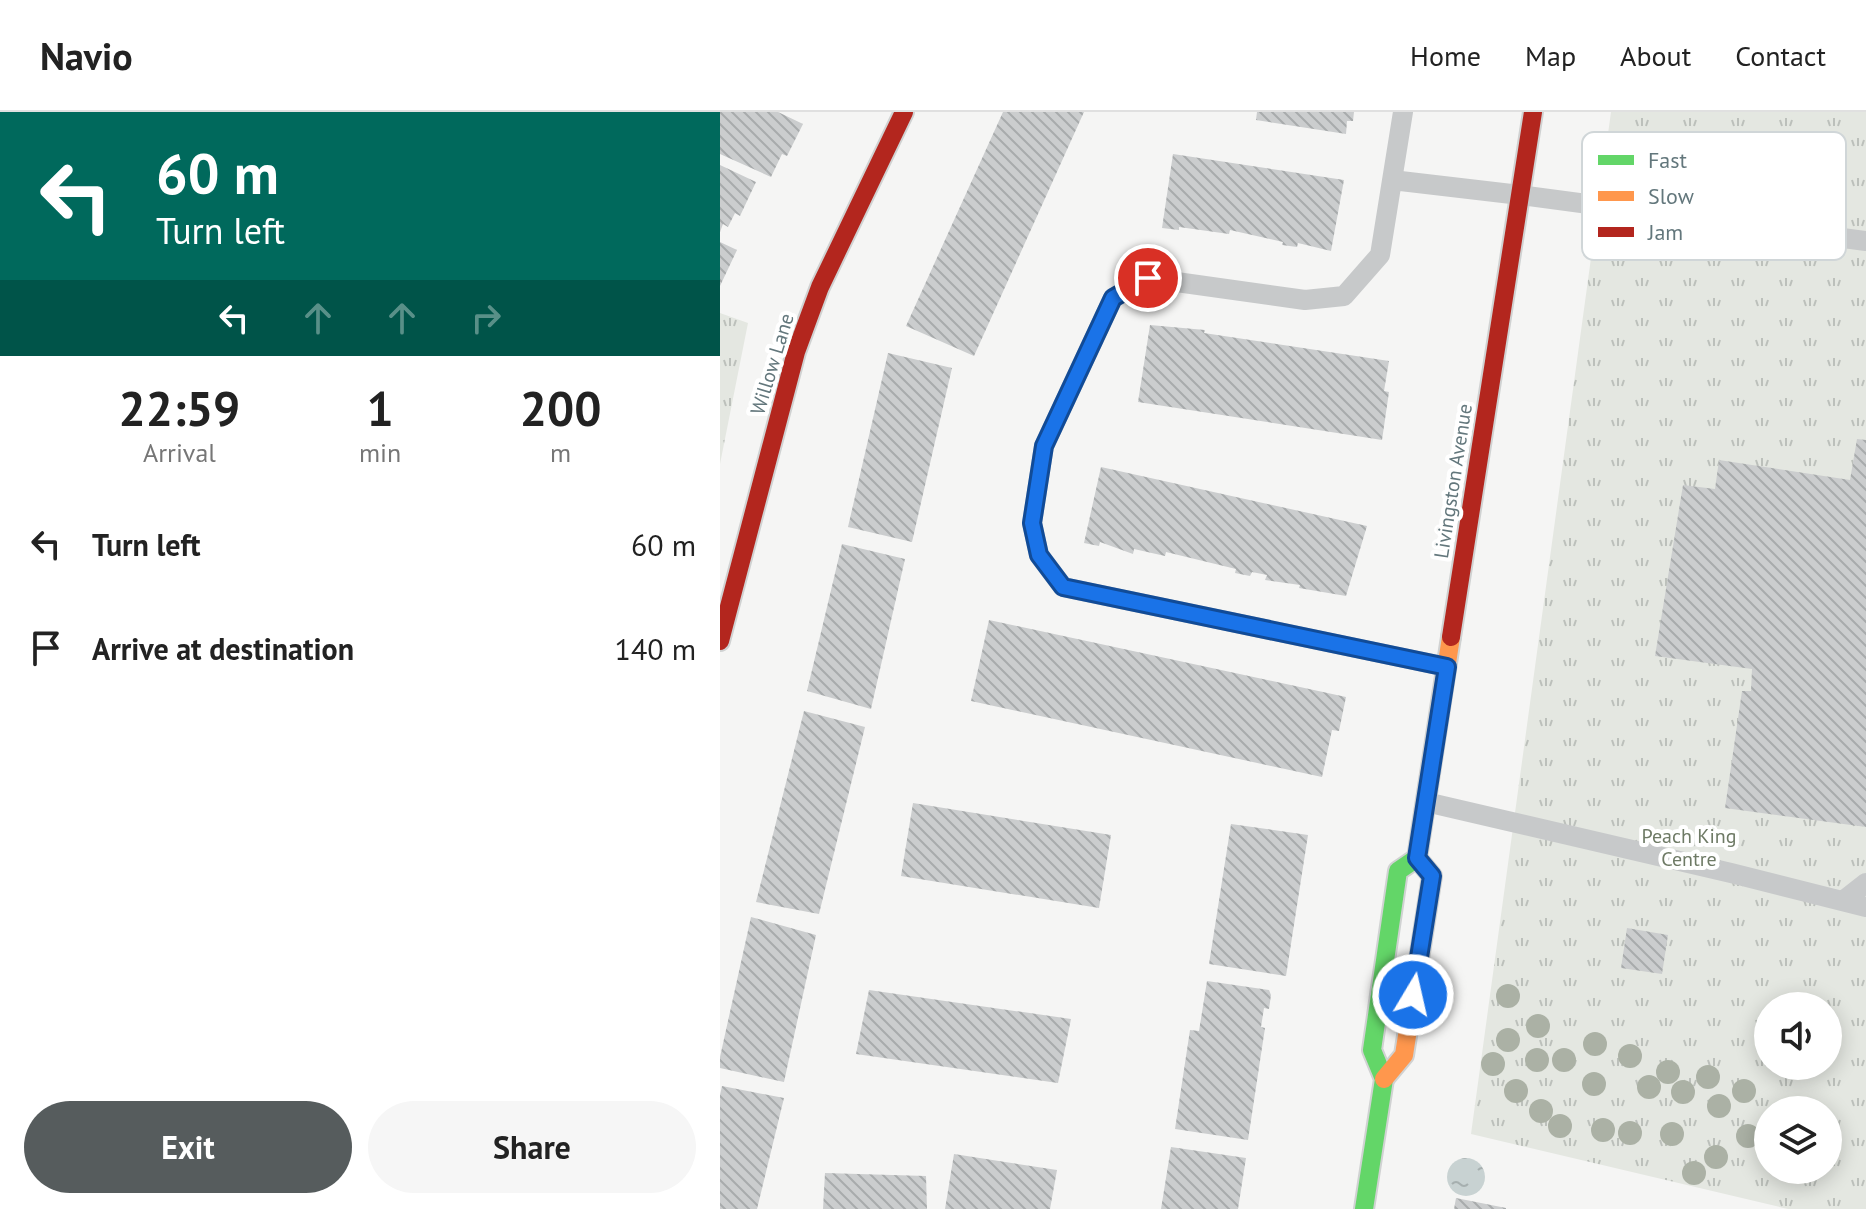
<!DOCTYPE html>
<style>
body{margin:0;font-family:"PT Sans",sans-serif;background:#f6f6f6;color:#222;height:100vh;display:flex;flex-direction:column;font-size:30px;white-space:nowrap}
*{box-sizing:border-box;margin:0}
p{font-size:26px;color:#767676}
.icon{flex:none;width:44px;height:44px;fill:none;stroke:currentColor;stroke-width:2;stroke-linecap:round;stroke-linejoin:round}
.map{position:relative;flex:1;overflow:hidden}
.panel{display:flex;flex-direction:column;background:#fff;width:720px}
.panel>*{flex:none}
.banner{background:#00695c;color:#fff;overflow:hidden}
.controls{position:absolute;left:1034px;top:880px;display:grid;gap:16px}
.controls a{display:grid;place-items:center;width:88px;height:88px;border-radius:50%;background:#fff;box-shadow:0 4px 20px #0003;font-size:40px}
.pin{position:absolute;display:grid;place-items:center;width:68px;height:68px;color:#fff;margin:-34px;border:4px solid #fff;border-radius:50%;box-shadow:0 2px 8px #0007}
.me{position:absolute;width:88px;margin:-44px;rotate:9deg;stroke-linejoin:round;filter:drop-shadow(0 0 6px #0008)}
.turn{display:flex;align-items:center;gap:28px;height:168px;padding:0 24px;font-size:36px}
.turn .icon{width:104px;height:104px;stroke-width:2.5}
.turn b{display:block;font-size:56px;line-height:68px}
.lanes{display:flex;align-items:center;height:76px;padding:0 24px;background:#0003;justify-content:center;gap:40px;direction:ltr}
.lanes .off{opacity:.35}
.eta{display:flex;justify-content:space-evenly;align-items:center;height:136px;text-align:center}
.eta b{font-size:48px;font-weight:600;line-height:56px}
.action{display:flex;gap:16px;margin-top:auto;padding:16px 24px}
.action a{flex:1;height:92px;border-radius:48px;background:#565c5d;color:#fff;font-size:32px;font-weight:600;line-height:92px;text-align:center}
.action a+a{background:#f6f6f6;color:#222}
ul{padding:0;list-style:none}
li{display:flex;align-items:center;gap:24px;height:104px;padding:0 24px}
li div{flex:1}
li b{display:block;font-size:30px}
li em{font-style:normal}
header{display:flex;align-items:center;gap:48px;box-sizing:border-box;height:112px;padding:0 40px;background:#fff;border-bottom:2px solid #e0e0e0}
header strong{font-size:38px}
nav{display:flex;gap:44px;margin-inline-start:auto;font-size:28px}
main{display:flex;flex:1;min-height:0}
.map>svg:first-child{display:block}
.park{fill:url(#park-tufts);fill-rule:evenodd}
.water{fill:url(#water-ripples)}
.building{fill:url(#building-back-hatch)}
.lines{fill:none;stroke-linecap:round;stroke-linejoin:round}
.fast-casing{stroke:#d0d2d2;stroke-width:22}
.slow-casing{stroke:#d0d2d2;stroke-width:22}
.jam-casing{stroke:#d0d2d2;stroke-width:22}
.lane{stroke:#c7c9ca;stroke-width:20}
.fast{stroke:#63d668;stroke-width:18}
.slow{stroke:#ff974d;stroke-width:18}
.jam{stroke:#b3261e;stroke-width:18}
.tree{fill:#abb1a5}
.route-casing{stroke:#114b97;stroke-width:20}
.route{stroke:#1a73e8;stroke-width:14}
.labels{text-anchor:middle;stroke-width:8;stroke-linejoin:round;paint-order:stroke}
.street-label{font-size:20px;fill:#63777c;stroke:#fff}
.park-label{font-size:20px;fill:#6e7a65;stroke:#fff}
.key{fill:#fff;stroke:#d0d6d8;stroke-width:2}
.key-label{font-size:22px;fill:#63777c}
</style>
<header>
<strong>Navio</strong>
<nav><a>Home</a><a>Map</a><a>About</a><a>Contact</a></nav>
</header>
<main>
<section class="panel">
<div class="banner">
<div class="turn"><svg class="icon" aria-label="left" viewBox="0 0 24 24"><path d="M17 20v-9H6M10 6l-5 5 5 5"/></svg><div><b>60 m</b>Turn left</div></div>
<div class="lanes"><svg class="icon" aria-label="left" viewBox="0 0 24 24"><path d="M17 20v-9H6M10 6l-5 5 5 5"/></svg><svg class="icon off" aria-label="ahead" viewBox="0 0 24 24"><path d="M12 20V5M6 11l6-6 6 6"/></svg><svg class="icon off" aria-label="ahead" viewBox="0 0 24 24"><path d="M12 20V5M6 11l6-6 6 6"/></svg><svg class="icon off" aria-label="right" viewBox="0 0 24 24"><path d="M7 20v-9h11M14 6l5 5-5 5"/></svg></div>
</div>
<div class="eta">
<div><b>22:59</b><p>Arrival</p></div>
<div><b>1</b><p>min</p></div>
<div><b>200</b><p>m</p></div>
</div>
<ul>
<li><svg class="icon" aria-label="left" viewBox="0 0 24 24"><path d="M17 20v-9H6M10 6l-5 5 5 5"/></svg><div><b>Turn left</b></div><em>60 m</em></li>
<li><svg class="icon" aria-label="arrive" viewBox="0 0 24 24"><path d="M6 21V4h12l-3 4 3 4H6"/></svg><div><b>Arrive at destination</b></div><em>140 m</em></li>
</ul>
<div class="action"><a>Exit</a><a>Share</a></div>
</section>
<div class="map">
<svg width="1146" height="1097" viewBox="0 0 1146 1097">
<defs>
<pattern id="park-tufts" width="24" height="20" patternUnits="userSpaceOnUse" patternTransform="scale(2)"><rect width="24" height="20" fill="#e4e7e1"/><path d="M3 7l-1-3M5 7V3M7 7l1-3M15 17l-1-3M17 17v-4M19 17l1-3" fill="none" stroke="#bcc0bb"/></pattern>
<pattern id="water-ripples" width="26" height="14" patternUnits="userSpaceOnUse" patternTransform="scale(2)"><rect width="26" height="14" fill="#c8d2d2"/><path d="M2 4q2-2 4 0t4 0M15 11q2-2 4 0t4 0" fill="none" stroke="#a6afaf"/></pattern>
<pattern id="building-back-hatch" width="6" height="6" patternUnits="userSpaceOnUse" patternTransform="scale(2)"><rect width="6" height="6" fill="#cbcdce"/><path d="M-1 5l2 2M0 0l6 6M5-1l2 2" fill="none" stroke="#a8abac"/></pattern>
</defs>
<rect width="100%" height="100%" fill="#f5f5f4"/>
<path class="park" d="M 891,0 L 1146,0 L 1146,1097 L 1068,1097 L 751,1022 ZM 1048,894 L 1108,894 L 1108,954 L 1048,954 ZM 1048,998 L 1108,998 L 1108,1058 L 1048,1058 Z
M 0,201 L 28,211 L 0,352 Z"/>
<path class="water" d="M727 1065a19 19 0 1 1 38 0a19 19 0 1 1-38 0Z"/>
<path class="building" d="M 0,0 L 58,0 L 83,12 L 67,44 L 62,42 L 51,65 L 0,42 Z
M 283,0 L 364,0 L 254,244 L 186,214 Z
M 537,0 L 634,0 L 633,9 L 627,9 L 626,22 L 536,8 Z
M 453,42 L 624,68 L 611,139 L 578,131 L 577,135 L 562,133 L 563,130 L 510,118 L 509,122 L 459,115 L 459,118 L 442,116 Z
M 0,53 L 36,70 L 20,104 L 15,101 L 8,115 L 3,112 L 0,120 Z
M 0,130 L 17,138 L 0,174 Z
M 430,213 L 485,218 L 484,221 L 669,249 L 664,279 L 669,280 L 662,328 L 418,290 Z
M 168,241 L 232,256 L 192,430 L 128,415 Z
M 1137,327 L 1146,328 L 1146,715 L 1005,696 L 1022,579 L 1031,579 L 1032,557 L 935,544 L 963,373 L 995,377 L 999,348 L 1130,368 Z
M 381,355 L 647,414 L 626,484 L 579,476 L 580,473 L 545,468 L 547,463 L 532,460 L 530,464 L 515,461 L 516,457 L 446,440 L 445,444 L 414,437 L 413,442 L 380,430 L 379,434 L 364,431 Z
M 122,432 L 185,447 L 151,597 L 87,579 Z
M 269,508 L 626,585 L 619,619 L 612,618 L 602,665 L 251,589 Z
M 84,599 L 145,615 L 99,802 L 36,790 Z
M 193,691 L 391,723 L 379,796 L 181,764 Z
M 511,712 L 588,723 L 566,864 L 489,852 Z
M 31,805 L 96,823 L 64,970 L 0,956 L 0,945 Z
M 907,816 L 948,823 L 942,862 L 901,856 Z
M 487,869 L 549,878 L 551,883 L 549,897 L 544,896 L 541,915 L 545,916 L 528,1028 L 455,1017 L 470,918 L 479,919 Z
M 149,878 L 351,907 L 338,971 L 136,942 Z
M 2,974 L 64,986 L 37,1097 L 0,1097 L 0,983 Z
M 451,1035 L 526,1046 L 518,1097 L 441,1097 Z
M 234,1042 L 337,1058 L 330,1097 L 225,1097 Z
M 105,1061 L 206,1064 L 207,1097 L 103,1097 Z
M 736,1086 L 786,1096 L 786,1097 L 734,1097 Z"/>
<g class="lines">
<g class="fast-casing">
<path id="fast" d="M 644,1097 L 664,967 L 652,938 L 678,759 L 697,746"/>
</g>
<g class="slow-casing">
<path id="slow" d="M 664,967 L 684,943 L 712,764 L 697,746 L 731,525"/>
</g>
<g class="jam-casing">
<path id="jam" d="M 731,525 L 813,0
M 0,529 L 76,240 L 100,175 L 184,0"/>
</g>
<path class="lane" d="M 683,0 L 660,143 L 624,184 L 585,188 L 428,166 L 393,186 L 324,334 L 312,411 L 319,443 L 343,475 L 727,555
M 672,68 L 800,83 L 1146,129
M 706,690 L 1011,761 L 1146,795
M 1123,789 L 1146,771"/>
<use href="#fast" class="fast"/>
<use href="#slow" class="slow"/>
<use href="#jam" class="jam"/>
</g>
<g class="tree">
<circle cx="788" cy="884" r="12"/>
<circle cx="818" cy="914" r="12"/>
<circle cx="788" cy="928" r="12"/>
<circle cx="875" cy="932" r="12"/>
<circle cx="910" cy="944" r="12"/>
<circle cx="817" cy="948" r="12"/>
<circle cx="844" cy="948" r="12"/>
<circle cx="773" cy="952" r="12"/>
<circle cx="948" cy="960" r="12"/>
<circle cx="988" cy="965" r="12"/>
<circle cx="874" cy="972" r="12"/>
<circle cx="929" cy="975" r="12"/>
<circle cx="796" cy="979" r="12"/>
<circle cx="1024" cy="979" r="12"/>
<circle cx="963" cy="980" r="12"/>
<circle cx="999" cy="994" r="12"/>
<circle cx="821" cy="999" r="12"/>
<circle cx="840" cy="1014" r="12"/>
<circle cx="883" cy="1018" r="12"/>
<circle cx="910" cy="1021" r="12"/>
<circle cx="952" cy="1022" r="12"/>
<circle cx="1028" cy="1024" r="12"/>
<circle cx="996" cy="1045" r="12"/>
<circle cx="974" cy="1061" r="12"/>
</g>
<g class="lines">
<g class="route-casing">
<path id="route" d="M 428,166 L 393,186 L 324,334 L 312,411 L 319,443 L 343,475 L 727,555 L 697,746 L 712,764 L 693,883"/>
</g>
<use href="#route" class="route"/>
</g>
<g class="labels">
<g class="street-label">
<text transform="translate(52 252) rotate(-73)" y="7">Willow Lane</text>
<text transform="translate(733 369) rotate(-81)" y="7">Livingston Avenue</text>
</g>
<g class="park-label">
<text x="969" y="731">Peach King<tspan x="969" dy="23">Centre</tspan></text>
</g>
</g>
<rect x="862" y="20" width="264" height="128" rx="12" class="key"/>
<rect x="878" y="43" width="36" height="10" fill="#63d668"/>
<rect x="878" y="79" width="36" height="10" fill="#ff974d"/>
<rect x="878" y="115" width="36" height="10" fill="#b3261e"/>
<g class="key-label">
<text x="928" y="56">Fast</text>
<text x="928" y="92">Slow</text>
<text x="928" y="128">Jam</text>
</g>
</svg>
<div class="controls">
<a><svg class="icon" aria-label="sound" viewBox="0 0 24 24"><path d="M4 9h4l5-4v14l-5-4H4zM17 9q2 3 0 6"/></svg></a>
<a><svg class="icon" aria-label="layers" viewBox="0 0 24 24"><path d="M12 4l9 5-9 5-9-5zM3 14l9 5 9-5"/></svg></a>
</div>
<div class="pin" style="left:428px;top:166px;background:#d93025"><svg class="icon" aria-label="arrive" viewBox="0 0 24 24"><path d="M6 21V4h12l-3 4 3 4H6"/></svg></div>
<svg class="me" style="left:693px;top:883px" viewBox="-20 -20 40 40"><circle r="17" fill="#1a73e8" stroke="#fff" stroke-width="3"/><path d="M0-11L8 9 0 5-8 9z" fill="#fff"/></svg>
</div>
</main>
